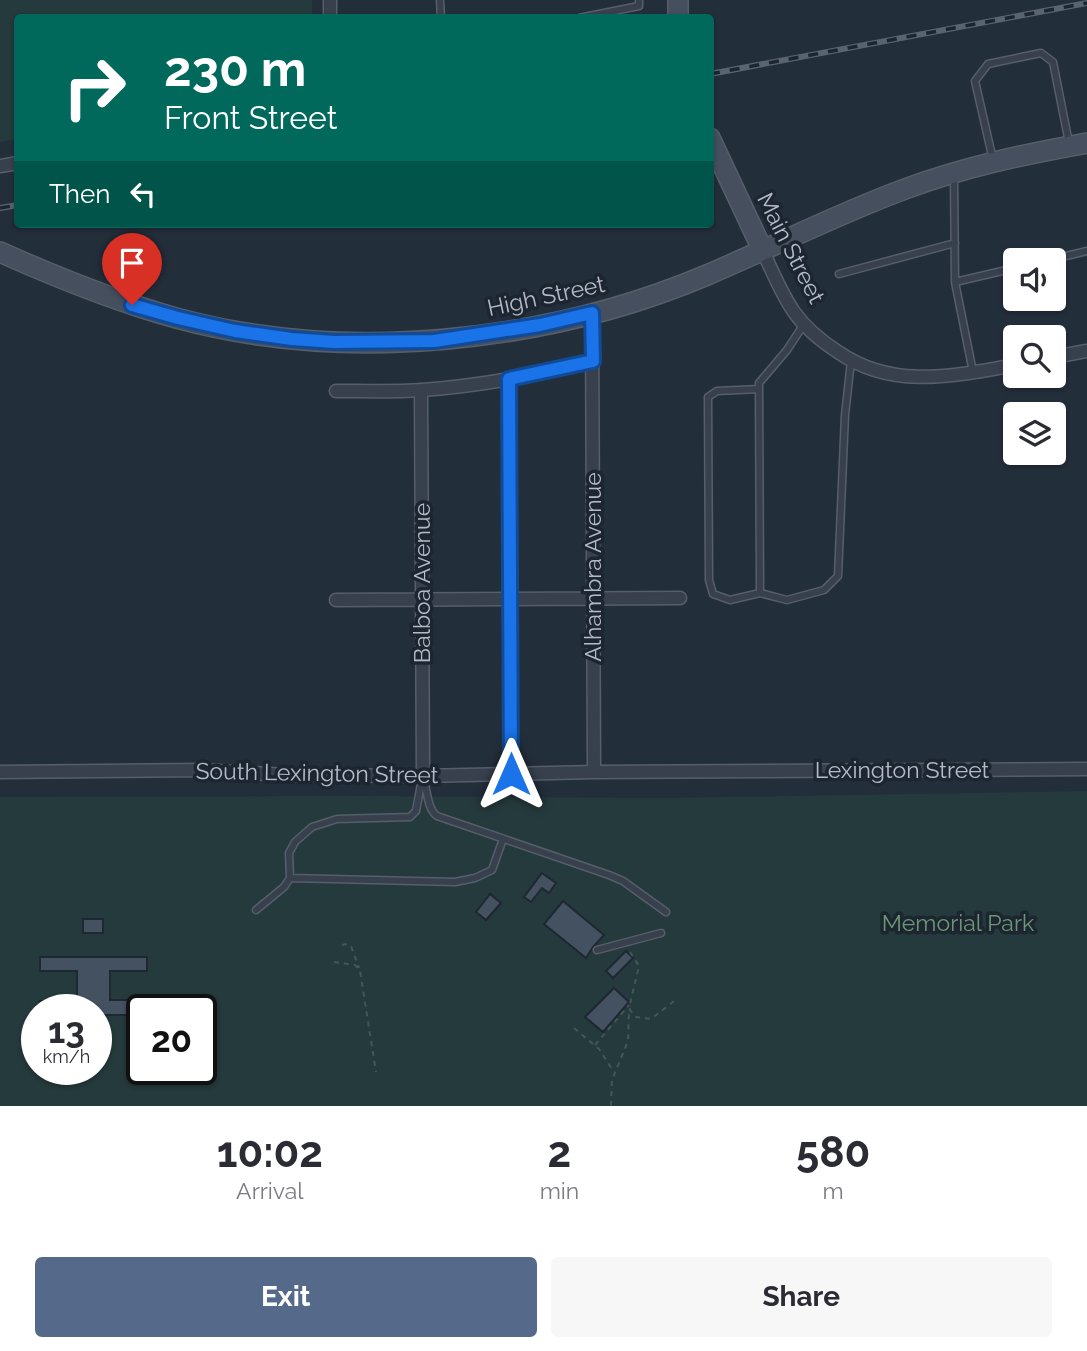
<!DOCTYPE html>
<style>
body{margin:0;font-family:Raleway,sans-serif;background:#f7f7f7;color:#2b2b33;height:100vh;display:flex;flex-direction:column;font-size:26px;white-space:nowrap}
*{box-sizing:border-box;margin:0}
p{font-size:23px;color:#7c7c81}
.icon{flex:none;width:38px;height:38px;fill:none;stroke:currentColor;stroke-width:2;stroke-linecap:round;stroke-linejoin:round}
.map{position:relative;height:1106px;overflow:hidden}
.panel{display:flex;flex-direction:column;background:#fff;flex:1}
.panel>*{flex:none}
.top-card{position:absolute;left:14px;top:14px;width:700px;height:214px;border-radius:7px;box-shadow:0 2px 5px #0004;background:#00695c;color:#fff;overflow:hidden}
.controls{position:absolute;left:1003px;top:248px;display:grid;gap:14px}
.controls a{display:grid;place-items:center;width:63px;height:63px;border-radius:7px;background:#fff;box-shadow:0 2px 5px #0004;font-size:35px}
.speed{position:absolute;left:21px;top:994px;display:flex;gap:14px;font-size:35px;font-weight:700;text-align:center}
.speed>*{display:grid;place-content:center;width:91px;height:91px;border-radius:50%;background:#fff;box-shadow:0 2px 5px #0004;line-height:1}
.speed small{font-size:18px;font-weight:400}
.speed .limit{border:4px solid #111;border-radius:10px;background:#fff;color:#111}
.pin{position:absolute;display:grid;place-items:center;width:60px;height:60px;color:#fff;margin:-72px -30px;border-radius:50% 50% 50% 0;rotate:-45deg;box-shadow:0 0 7px #0007}
.pin .icon{rotate:45deg}
.me{position:absolute;width:77px;margin:-38px;rotate:0deg;stroke-linejoin:round;filter:drop-shadow(0 0 5px #0008)}
.turn{display:flex;align-items:center;gap:24px;height:147px;padding:0 35px;font-size:32px}
.turn .icon{width:91px;height:91px;stroke-width:2.5}
.turn b{display:block;font-size:49px;line-height:60px}
.then{display:flex;align-items:center;height:66px;padding:0 35px;background:#0003;gap:14px;font-size:26px}
.eta{display:flex;justify-content:space-evenly;align-items:center;height:119px;text-align:center}
.eta b{font-size:42px;font-weight:700;line-height:49px}
.action{display:flex;gap:14px;margin-top:auto;padding:14px 35px}
.action a{flex:1;height:80px;border-radius:7px;background:#55698a;color:#fff;font-size:28px;font-weight:700;line-height:80px;text-align:center}
.action a+a{background:#f7f7f7;color:#2b2b33}
.map>svg:first-child{display:block}
.green{fill:#253a3c;fill-rule:evenodd}
.building{fill:#445160;stroke:#1e2732;stroke-width:2}
.lines{fill:none;stroke-linecap:round;stroke-linejoin:round}
.service-casing{stroke:#555e69;stroke-width:9}
.minor-casing{stroke:#555e69;stroke-width:15}
.secondary-casing{stroke:#555e69;stroke-width:22}
.path{stroke:#435759;stroke-width:2;stroke-dasharray:5 5;stroke-linecap:butt}
.service{stroke:#37404c;stroke-width:6}
.minor{stroke:#37404c;stroke-width:12}
.secondary{stroke:#454f5e;stroke-width:19}
.rail-casing{stroke:#596472;stroke-width:6}
.rail{stroke:#1c2530;stroke-width:3.5;stroke-dasharray:10;stroke-linecap:butt}
.route-casing{stroke:#114b97;stroke-width:18}
.route{stroke:#1a73e8;stroke-width:12}
.labels{text-anchor:middle;stroke-width:7;stroke-linejoin:round;paint-order:stroke}
.street-label{font-size:23px;fill:#b2bbc7;stroke:#1c2530}
.park-label{font-size:23px;fill:#6a9874;stroke:#1c2530}
</style>
<div class="map">
<svg width="1087" height="1106" viewBox="0 0 1087 1106">
<rect width="100%" height="100%" fill="#232e3b"/>
<path class="green" d="M 0,0 L 312,0 L 312,17 L 18,18 L 17,139 L 0,142 Z
M 1087,791 L 1087,1106 L 0,1106 L 0,797 L 369,796 L 666,798 ZM 37,1010 L 96,1010 L 96,1069 L 37,1069 ZM 142,1010 L 201,1010 L 201,1069 L 142,1069 Z"/>
<path class="building" d="M 542,873 L 556,883 L 549,893 L 542,888 L 531,902 L 524,897 Z
M 490,894 L 501,903 L 486,920 L 476,912 Z
M 563,901 L 604,935 L 593,947 L 586,958 L 544,924 Z
M 83,919 L 103,919 L 103,933 L 83,933 Z
M 626,951 L 633,958 L 613,978 L 606,971 Z
M 40,957 L 147,957 L 147,971 L 110,971 L 110,1000 L 147,1000 L 147,1010 L 142,1010 L 142,1015 L 96,1015 L 96,1010 L 40,1010 L 40,1001 L 77,1001 L 77,971 L 40,971 Z
M 614,988 L 629,1002 L 603,1032 L 585,1017 Z"/>
<g class="lines">
<g class="service-casing">
<path id="service" d="M 440,0 L 441,18
M 579,18 L 639,6 L 639,0
M 993,160 L 975,81 L 988,64 L 1041,53 L 1053,62 L 1069,143
M 954,175 L 955,282 L 973,372
M 1045,261 L 1087,251
M 839,274 L 955,243
M 955,282 L 1015,268
M 804,324 L 787,350 L 759,383 L 760,593 L 787,600 L 824,590 L 838,576 L 845,415 L 851,361
M 509,379 L 511,774
M 759,389 L 717,391 L 708,397 L 709,580 L 713,594 L 730,600 L 760,593
M 423,776 C 427,788 427,809 437,816 L 609,875 L 623,881 L 666,912
M 290,878 L 455,882 L 475,878 L 492,870 L 503,839
M 256,910 L 284,887 L 290,878 L 289,853 L 295,842 L 312,827 L 337,819 L 410,817 L 416,811 L 422,778
M 597,950 L 661,933"/>
</g>
<g class="minor-casing">
<path id="minor" d="M 330,0 L 330,18
M 0,166 L 18,163
M 762,249 C 772,271 781,293 794,312 C 806,329 821,341 838,352 C 893,390 953,376 1015,365
M 592,313 L 594,772
M 1054,357 L 1087,351
M 421,390 L 423,776
M 336,391 C 364,391 394,392 422,390 C 480,386 537,375 593,361
M 336,600 L 680,598
M 0,772 L 201,770 L 286,775 L 423,776 L 594,772 L 1087,769"/>
</g>
<g class="secondary-casing">
<path id="secondary" d="M 678,0 L 678,18
M 710,138 L 762,249
M 0,252 C 58,278 115,301 176,318 C 345,364 546,343 707,275 C 773,247 837,214 905,189 C 964,167 1025,154 1087,143"/>
</g>
<path class="path" d="M 342,945 L 347,944 L 351,946 L 359,968
M 630,952 L 639,966 L 630,1004 L 630,1010 L 636,1017 L 651,1019 L 678,998
M 334,962 L 355,965 L 360,971 L 376,1072
M 574,1028 L 599,1049 L 614,1072
M 595,1045 L 629,1005
M 611,1106 L 612,1080 L 628,1041 L 629,1009"/>
<use href="#service" class="service"/>
<use href="#minor" class="minor"/>
<use href="#secondary" class="secondary"/>
<g class="rail-casing">
<path id="rail" d="M 710,74 L 1087,3
M 0,208 L 18,205"/>
</g>
<use href="#rail" class="rail"/>
</g>
<g class="lines">
<g class="route-casing">
<path id="route" d="M 132,305 L 178,318 L 235,331 L 292,339 L 334,342 L 434,341 L 540,325 L 592,313 L 593,361 L 509,379 L 511,774"/>
</g>
<use href="#route" class="route"/>
</g>
<g class="labels">
<g class="street-label">
<text transform="translate(791 248) rotate(63)" y="8">Main Street</text>
<text transform="translate(546 296) rotate(-12)" y="8">High Street</text>
<text transform="translate(593 567) rotate(-90)" y="8">Alhambra Avenue</text>
<text transform="translate(422 583) rotate(-90)" y="8">Balboa Avenue</text>
<text x="902" y="778">Lexington Street</text>
<text transform="translate(317 773) rotate(1)" y="8">South Lexington Street</text>
</g>
<g class="park-label">
<text x="958" y="931">Memorial Park</text>
</g>
</g>
</svg>
<div class="controls">
<a><svg class="icon" aria-label="sound" viewBox="0 0 24 24"><path d="M4 9h4l5-4v14l-5-4H4zM17 9q2 3 0 6"/></svg></a>
<a><svg class="icon" aria-label="search" viewBox="0 0 24 24"><circle cx="10" cy="10" r="6"/><path d="M15 15l6 6"/></svg></a>
<a><svg class="icon" aria-label="layers" viewBox="0 0 24 24"><path d="M12 4l9 5-9 5-9-5zM3 14l9 5 9-5"/></svg></a>
</div>
<div class="speed"><div>13<small>km/h</small></div><div class="limit">20</div></div>
<div class="pin" style="left:132px;top:305px;background:#d93025"><svg class="icon" aria-label="arrive" viewBox="0 0 24 24"><path d="M6 21V4h12l-3 4 3 4H6"/></svg></div>
<svg class="me" style="left:511px;top:774px" viewBox="-20 -20 40 40"><path d="M0-17L14 15 0 8-14 15z" fill="#1a73e8" stroke="#fff" stroke-width="4"/></svg>
<div class="top-card">
<div class="turn"><svg class="icon" aria-label="right" viewBox="0 0 24 24"><path d="M7 20v-9h11M14 6l5 5-5 5"/></svg><div><b>230 m</b>Front Street</div></div>
<div class="then">Then<svg class="icon" aria-label="left" viewBox="0 0 24 24"><path d="M17 20v-9H6M10 6l-5 5 5 5"/></svg></div>
</div>
</div>
<section class="panel">
<div class="eta">
<div><b>10:02</b><p>Arrival</p></div>
<div><b>2</b><p>min</p></div>
<div><b>580</b><p>m</p></div>
</div>
<div class="action"><a>Exit</a><a>Share</a></div>
</section>
